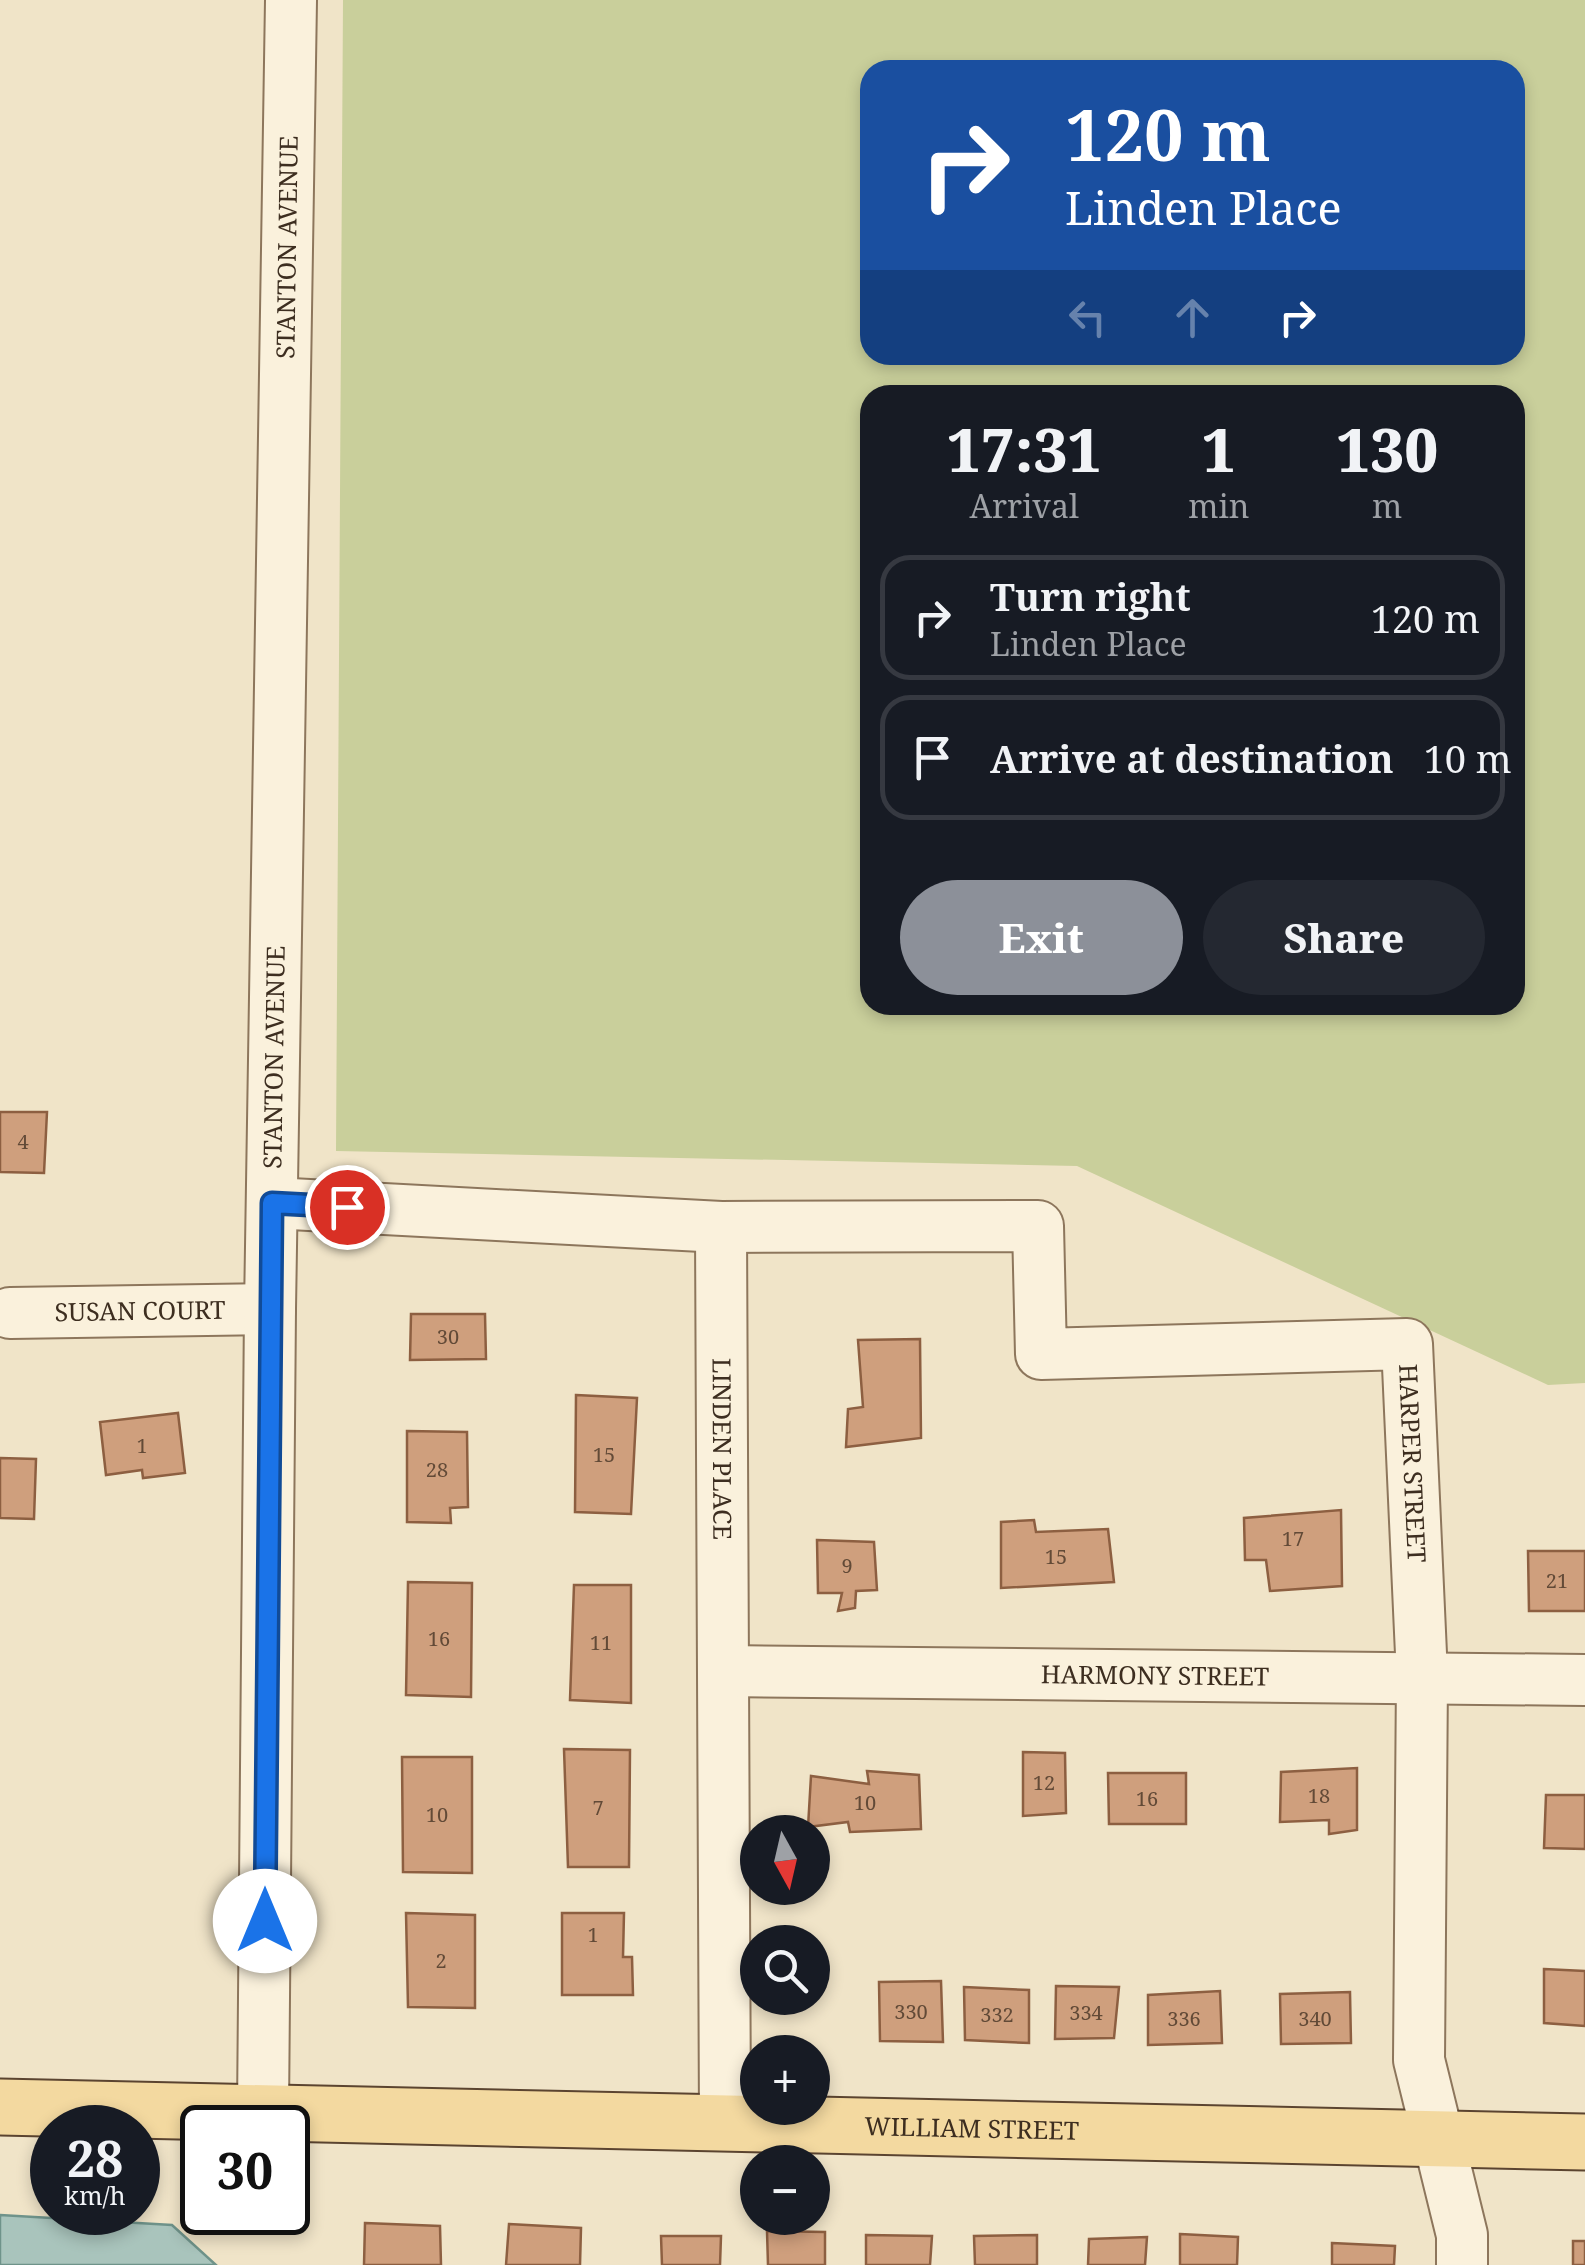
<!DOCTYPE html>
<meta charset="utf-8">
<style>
body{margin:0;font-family:"Noto Serif",serif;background:#242831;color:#f1f3f6;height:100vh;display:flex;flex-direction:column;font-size:38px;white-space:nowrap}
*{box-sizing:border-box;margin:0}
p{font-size:32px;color:#9ea1a6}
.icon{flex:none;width:55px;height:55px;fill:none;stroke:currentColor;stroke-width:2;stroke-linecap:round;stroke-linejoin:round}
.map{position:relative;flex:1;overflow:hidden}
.sheet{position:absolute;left:860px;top:385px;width:665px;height:630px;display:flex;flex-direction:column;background:#171b24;border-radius:30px;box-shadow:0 5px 15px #0003}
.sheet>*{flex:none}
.top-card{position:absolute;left:860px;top:60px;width:665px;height:305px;border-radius:30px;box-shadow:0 5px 15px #0003;background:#1a4fa0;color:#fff;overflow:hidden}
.needle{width:65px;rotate:172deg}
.buttons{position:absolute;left:740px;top:1815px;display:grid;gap:20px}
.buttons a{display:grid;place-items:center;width:90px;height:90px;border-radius:50%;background:#171b24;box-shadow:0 5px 15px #0003;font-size:50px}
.speed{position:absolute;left:30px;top:2105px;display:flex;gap:20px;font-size:50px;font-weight:700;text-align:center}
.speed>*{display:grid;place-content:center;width:130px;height:130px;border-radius:50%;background:#171b24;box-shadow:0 5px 15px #0003;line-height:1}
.speed small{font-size:25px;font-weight:400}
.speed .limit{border:5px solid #111;border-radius:15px;background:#fff;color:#111}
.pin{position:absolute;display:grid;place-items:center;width:85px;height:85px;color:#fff;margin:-42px;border:5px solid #fff;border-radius:50%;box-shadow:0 2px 10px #0007}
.me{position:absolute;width:110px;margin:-55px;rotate:0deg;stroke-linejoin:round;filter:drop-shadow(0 0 8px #0008)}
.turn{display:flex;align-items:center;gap:35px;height:210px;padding:0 40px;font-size:45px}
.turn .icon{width:130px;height:130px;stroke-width:2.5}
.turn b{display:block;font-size:70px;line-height:85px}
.lanes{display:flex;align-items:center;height:95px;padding:0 40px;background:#0003;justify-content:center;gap:50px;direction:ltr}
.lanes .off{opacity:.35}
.eta{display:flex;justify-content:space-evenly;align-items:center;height:170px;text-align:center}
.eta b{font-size:60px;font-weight:800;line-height:70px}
.button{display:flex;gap:20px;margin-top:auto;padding:20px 40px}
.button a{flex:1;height:115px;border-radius:60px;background:#8c9099;color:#fff;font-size:40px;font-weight:800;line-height:115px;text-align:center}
.button a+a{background:#242831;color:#f1f3f6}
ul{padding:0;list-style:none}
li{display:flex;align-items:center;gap:30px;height:125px;margin:0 20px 15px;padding:0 20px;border:5px solid #363941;border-radius:30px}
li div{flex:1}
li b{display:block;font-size:38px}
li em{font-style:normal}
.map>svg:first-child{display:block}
.green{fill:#c9cf9b;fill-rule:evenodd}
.water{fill:#a9c4bc;stroke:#6f938a;stroke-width:2.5}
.building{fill:#cf9f7d;stroke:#8d5f41;stroke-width:2.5}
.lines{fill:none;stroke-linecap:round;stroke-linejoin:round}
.minor-casing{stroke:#8d765c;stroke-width:54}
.major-casing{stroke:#5b4430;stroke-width:59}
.minor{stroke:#faf1dc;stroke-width:50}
.major{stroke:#f3d9a0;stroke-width:55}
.route-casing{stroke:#114b97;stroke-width:25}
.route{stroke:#1a73e8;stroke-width:18}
.labels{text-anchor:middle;stroke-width:8;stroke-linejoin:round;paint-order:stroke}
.number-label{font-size:20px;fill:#624a37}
.street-label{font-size:25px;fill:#3d2e20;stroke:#f7eed8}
</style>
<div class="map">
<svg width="1585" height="2265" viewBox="0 0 1585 2265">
<rect width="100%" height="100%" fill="#f0e4c8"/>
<path class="green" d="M 343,0 L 1585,0 L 1585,1383 L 1548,1385 L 1077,1166 L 336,1151 ZM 870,70 L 1515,70 L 1515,355 L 870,355 ZM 870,395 L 1515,395 L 1515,1005 L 870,1005 Z"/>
<path class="water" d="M 0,2215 L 172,2225 L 216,2265 L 0,2265 Z"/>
<path class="building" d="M 0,1112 L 47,1112 L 44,1173 L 0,1172 Z
M 411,1314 L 485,1314 L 486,1359 L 410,1360 Z
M 920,1339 L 921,1438 L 846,1447 L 848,1409 L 863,1407 L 858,1340 Z
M 576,1395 L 637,1398 L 631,1514 L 575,1512 Z
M 178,1413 L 185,1473 L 143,1478 L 142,1470 L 106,1475 L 100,1422 Z
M 407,1431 L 467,1432 L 468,1507 L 450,1508 L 451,1523 L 407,1522 Z
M 0,1458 L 36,1459 L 34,1519 L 0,1518 Z
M 1341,1510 L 1342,1586 L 1270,1591 L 1266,1560 L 1245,1560 L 1244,1518 Z
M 1034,1520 L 1036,1532 L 1108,1529 L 1114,1582 L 1001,1588 L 1001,1522 Z
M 817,1540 L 874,1542 L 877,1590 L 856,1591 L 855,1608 L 838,1611 L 842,1593 L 818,1593 Z
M 1528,1551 L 1585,1551 L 1585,1611 L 1529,1611 Z
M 408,1582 L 472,1583 L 471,1697 L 406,1695 Z
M 574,1585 L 631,1585 L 631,1703 L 570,1700 Z
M 564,1749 L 630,1750 L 629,1867 L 568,1867 Z
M 1023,1752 L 1065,1753 L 1066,1813 L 1023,1816 Z
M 402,1757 L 472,1757 L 472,1873 L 403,1872 Z
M 1357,1768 L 1357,1830 L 1329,1834 L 1329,1820 L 1280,1822 L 1281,1772 Z
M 867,1771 L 919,1775 L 921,1829 L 850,1832 L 848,1822 L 808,1827 L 811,1776 L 869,1784 Z
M 1108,1773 L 1186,1773 L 1186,1824 L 1109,1824 Z
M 1546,1795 L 1585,1795 L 1585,1849 L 1544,1848 Z
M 406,1913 L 475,1915 L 475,2008 L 408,2007 Z
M 562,1913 L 624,1913 L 623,1957 L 632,1957 L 633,1995 L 562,1995 Z
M 1544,1969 L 1585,1971 L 1585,2026 L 1544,2023 Z
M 941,1981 L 943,2042 L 880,2041 L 879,1982 Z
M 1056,1986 L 1119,1987 L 1114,2038 L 1055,2039 Z
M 964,1987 L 1029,1990 L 1029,2043 L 965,2040 Z
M 1220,1991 L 1222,2043 L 1148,2045 L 1148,1995 Z
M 1350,1992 L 1351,2043 L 1281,2044 L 1280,1994 Z
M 365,2223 L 440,2226 L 441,2265 L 364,2265 Z
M 509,2224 L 581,2228 L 580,2265 L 506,2265 Z
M 767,2231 L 825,2232 L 825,2265 L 768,2265 Z
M 1180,2234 L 1238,2237 L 1237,2265 L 1180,2265 Z
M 866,2235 L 932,2236 L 930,2265 L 866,2265 Z
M 1037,2235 L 1037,2265 L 975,2265 L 974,2236 Z
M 661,2236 L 721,2236 L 720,2265 L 662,2265 Z
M 1147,2237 L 1145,2265 L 1088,2265 L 1089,2239 Z
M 1573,2241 L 1585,2241 L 1585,2265 L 1573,2265 Z
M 1332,2243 L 1395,2246 L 1394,2265 L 1332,2265 Z"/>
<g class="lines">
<g class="minor-casing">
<g id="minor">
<path id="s1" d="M 272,1203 L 721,1227 L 1038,1226 L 1041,1354 L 1407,1344 L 1422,1676 L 1419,2060 L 1462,2235 L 1462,2265"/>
<path id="s2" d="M 721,1227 L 725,2121"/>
<path id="s3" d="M 10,1313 L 270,1309"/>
<path id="s4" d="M 725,1671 L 1585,1680"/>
<path id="s5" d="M 263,2112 L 270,1309 L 291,0"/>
</g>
</g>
<g class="major-casing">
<g id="major">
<path id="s6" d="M 0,2107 L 1585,2142"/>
</g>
</g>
<use href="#minor" class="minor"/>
<use href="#major" class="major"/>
</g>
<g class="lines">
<g class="route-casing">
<path id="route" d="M 265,1921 L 272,1203 L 347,1207"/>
</g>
<use href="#route" class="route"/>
</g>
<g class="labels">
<g class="number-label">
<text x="23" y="1149">4</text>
<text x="448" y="1344">30</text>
<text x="142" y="1453">1</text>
<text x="604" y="1462">15</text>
<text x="437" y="1477">28</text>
<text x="1293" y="1546">17</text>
<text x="1056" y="1564">15</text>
<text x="847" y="1573">9</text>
<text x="1557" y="1588">21</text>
<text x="439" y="1646">16</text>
<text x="601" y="1650">11</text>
<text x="1044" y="1790">12</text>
<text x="1319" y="1803">18</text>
<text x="1147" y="1806">16</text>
<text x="865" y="1810">10</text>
<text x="598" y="1815">7</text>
<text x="437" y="1822">10</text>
<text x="593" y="1942">1</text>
<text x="441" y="1968">2</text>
<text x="911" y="2019">330</text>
<text x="1086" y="2020">334</text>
<text x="997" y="2022">332</text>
<text x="1184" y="2026">336</text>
<text x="1315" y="2026">340</text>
</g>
<g class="street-label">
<text dy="9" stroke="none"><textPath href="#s5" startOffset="1865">STANTON AVENUE</textPath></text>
<text dy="9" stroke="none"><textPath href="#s5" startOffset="1055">STANTON AVENUE</textPath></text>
<text dy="9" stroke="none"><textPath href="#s3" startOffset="130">SUSAN COURT</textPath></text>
<text dy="9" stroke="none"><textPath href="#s2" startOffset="222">LINDEN PLACE</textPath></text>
<text dy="9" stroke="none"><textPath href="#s1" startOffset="1380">HARPER STREET</textPath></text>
<text dy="9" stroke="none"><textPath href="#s4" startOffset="430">HARMONY STREET</textPath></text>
<text dy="9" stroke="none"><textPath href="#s6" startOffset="972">WILLIAM STREET</textPath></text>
</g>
</g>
</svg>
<div class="buttons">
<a><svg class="needle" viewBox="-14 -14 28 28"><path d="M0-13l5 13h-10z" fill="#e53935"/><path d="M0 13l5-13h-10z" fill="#9ea1a6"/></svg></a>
<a><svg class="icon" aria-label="search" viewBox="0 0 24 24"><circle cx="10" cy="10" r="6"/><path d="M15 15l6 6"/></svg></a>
<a>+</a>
<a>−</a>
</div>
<div class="speed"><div>28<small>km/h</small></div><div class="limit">30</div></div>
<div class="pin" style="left:347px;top:1207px;background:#d93025"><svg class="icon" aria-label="arrive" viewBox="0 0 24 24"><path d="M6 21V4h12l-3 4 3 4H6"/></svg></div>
<svg class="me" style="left:265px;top:1921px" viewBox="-20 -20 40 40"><circle r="19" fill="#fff"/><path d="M0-13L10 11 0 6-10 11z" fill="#1a73e8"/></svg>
<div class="top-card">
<div class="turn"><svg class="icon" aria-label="right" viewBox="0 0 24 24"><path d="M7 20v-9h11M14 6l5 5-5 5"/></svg><div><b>120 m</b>Linden Place</div></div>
<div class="lanes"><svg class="icon off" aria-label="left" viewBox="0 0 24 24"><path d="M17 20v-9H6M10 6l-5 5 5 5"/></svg><svg class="icon off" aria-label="ahead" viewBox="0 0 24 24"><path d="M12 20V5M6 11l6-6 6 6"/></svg><svg class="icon" aria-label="right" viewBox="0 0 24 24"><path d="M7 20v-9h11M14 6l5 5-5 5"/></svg></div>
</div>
<section class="sheet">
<div class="eta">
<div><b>17:31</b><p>Arrival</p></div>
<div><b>1</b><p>min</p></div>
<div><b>130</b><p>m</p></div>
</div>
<ul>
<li><svg class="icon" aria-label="right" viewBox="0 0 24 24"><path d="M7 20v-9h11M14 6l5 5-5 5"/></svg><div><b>Turn right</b><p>Linden Place</p></div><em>120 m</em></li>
<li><svg class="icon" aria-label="arrive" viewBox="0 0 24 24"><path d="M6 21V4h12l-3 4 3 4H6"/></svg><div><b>Arrive at destination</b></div><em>10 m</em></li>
</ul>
<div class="button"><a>Exit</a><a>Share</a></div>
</section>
</div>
